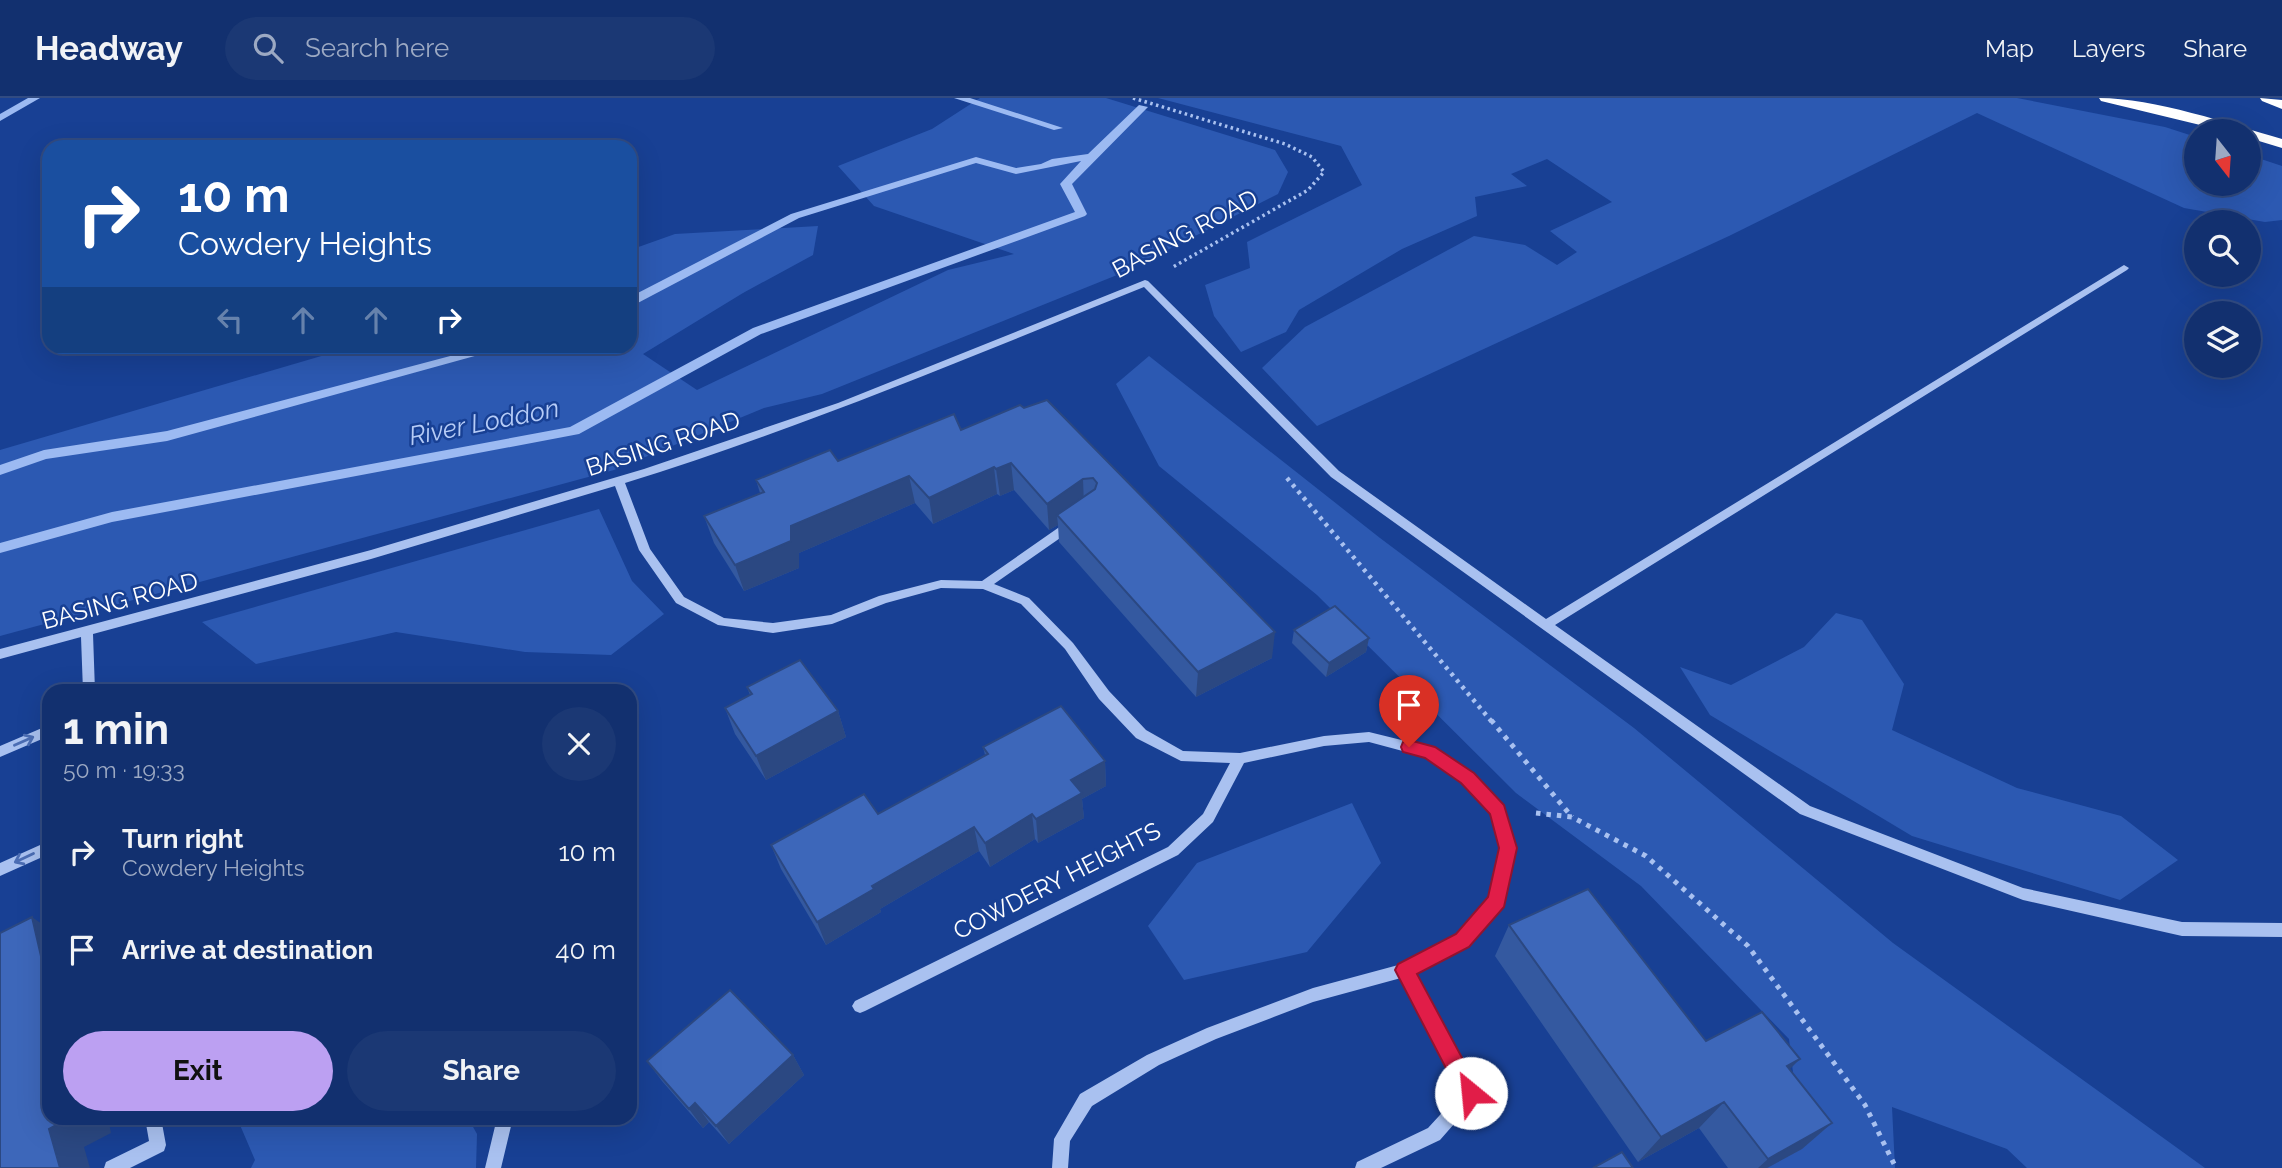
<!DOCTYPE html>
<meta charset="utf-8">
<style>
body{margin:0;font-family:Raleway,sans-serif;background:#1b3874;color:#f1f3f6;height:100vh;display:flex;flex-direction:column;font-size:26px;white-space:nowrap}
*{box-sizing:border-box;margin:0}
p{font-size:23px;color:#9ca9c3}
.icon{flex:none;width:38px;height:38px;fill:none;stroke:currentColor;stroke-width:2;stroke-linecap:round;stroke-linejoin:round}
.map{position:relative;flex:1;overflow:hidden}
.drawer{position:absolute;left:42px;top:586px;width:595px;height:441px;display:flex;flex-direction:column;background:#12306f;border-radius:21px;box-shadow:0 7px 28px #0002,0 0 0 2px #314b82}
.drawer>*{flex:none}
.hud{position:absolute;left:42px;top:42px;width:595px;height:214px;border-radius:21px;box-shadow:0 7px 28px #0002,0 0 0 2px #314b82;background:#1a4fa0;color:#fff;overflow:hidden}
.needle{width:46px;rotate:163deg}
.fabs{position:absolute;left:2184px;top:21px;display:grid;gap:14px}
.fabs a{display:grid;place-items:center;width:77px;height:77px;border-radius:50%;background:#12306f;box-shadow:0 7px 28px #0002,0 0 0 2px #314b82;font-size:35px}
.pin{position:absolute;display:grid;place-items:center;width:60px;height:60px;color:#fff;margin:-72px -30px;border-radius:50% 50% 50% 0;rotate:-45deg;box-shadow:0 0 7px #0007}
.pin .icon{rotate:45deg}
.me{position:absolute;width:77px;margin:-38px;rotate:332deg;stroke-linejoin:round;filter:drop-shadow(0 0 5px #0008)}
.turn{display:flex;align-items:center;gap:24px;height:147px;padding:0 21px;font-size:32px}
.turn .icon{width:91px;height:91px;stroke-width:2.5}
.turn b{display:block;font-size:49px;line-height:60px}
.lanes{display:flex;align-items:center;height:66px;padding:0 21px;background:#0003;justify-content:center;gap:35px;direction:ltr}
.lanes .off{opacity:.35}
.round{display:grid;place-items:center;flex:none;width:74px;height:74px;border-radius:37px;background:#1b3874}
.overview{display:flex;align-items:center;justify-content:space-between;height:119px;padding:0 21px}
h1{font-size:42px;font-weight:700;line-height:52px}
.button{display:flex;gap:14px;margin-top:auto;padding:14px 21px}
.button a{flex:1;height:80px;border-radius:42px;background:#bca0f2;color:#111;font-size:28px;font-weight:700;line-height:80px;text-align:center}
.button a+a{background:#1b3874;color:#f1f3f6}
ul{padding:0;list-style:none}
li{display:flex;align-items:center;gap:21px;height:98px;padding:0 21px}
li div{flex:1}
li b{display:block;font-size:26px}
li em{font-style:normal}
header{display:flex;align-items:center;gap:42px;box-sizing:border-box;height:98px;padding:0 35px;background:#12306f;border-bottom:2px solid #314b82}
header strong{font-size:33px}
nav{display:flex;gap:38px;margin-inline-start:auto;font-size:24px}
.search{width:490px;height:63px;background:#1b3874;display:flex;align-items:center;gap:18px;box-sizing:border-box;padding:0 24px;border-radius:38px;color:#9ca9c3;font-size:26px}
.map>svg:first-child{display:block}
.green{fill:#2c59b2}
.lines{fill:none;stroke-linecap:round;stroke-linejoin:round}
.stream{fill:#9cbaf2;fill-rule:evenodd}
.path-far2{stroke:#a9c1f0;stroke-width:3.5;stroke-dasharray:2.5 3.5;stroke-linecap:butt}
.path-far1{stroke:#a9c1f0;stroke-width:4.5;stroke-dasharray:3.5 5;stroke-linecap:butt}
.path{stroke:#a9c1f0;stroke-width:5;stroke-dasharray:4.5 6;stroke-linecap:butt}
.minor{fill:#a9c1f0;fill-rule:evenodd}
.highway{fill:#fff;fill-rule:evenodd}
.wall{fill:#3459a0}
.shaded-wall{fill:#2b4882}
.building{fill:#3d67ba;stroke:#2b4882;stroke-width:2}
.oneway{stroke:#4b6db4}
.route{fill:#e11d48;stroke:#92132f;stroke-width:2}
.labels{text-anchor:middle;stroke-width:5;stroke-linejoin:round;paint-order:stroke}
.street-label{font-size:24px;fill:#fff;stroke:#184094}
.water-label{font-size:26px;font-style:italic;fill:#b6ccf7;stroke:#184094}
</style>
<header>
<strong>Headway</strong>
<div class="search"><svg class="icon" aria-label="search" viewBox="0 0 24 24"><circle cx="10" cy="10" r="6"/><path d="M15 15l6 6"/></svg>Search here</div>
<nav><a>Map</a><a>Layers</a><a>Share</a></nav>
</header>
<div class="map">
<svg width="2282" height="1070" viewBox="0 0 2282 1070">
<rect width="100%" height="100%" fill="#184094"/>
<path class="green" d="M 980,0 L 1106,0 L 1275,52 L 1288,74 L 1278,96 L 1122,175 L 822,296 L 764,310 L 614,372 L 0,538 L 0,352 L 352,249 L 630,248 L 630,152 L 675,136 L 818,128 L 813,157 L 743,195 L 643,256 L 697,292 L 948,172 L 1014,156 L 874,108 L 838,68 L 932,31 Z
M 1158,0 L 2017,0 L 2165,29 L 2196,39 L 2196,86 L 2249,86 L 2249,57 L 2282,68 L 2282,122 L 2265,124 L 2184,110 L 1977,15 L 1729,138 L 1317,328 L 1262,270 L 1305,229 L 1474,138 L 1525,147 L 1557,167 L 1577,154 L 1550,133 L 1612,104 L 1547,61 L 1511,76 L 1527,88 L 1475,99 L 1477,118 L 1402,151 L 1299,212 L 1286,234 L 1241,254 L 1214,218 L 1205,187 L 1250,170 L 1247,144 L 1362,87 L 1341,48 Z
M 1149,258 L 1380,440 L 1634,630 L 1893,845 L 2205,1070 L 2027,1070 L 2007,1051 L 1892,1009 L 1895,1070 L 1767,1070 L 1802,1050 L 1789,941 L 1641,788 L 1516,695 L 1317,497 L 1159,368 L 1116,286 Z
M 599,411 L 632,483 L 664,516 L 611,557 L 525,554 L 396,534 L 256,566 L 202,524 Z
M 1836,515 L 1862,522 L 1904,586 L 1892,632 L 2017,690 L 2121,718 L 2178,762 L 2120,802 L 1912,738 L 1710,617 L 1680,569 L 1731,587 L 1804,549 Z
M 1352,705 L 1381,765 L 1307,854 L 1184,882 L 1148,828 L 1197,765 Z
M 237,1020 L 468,1020 L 477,1036 L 476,1070 L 251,1070 L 255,1062 Z"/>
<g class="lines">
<path class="stream" d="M 28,0 L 40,0 L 0,23 L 0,16 Z
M 954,0 L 970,0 L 1063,30 L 1054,32 Z
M 1139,7 L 1148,9 L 1072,86 L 1087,116 L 1085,118 L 761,236 L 579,336 L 112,424 L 0,455 L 0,445 L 112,414 L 570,329 L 753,230 L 1075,114 L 1060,86 L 1081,63 L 1016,76 L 976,65 L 799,120 L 634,207 L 630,208 L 630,199 L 791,116 L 976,59 L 1016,70 L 1041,66 L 1052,61 L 1088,56 Z
M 488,248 L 511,248 L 167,343 L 46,361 L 0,377 L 0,367 L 44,352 L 167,333 Z"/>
<path class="path-far2" d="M 1133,0 L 1285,46 L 1312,59 L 1324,74 L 1308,92 L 1173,169"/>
<path class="path-far1" d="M 1287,380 L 1492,624"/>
<path class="path" d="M 1491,622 L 1572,719
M 1536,715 L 1572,719 L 1646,758 L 1748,848 L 1865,1007 L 1896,1070"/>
<path class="minor" d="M 2124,167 L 2129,170 L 2127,172 L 1555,527 L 1810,708 L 2023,790 L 2182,824 L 2282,825 L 2282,839 L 2182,838 L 2023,802 L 1800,716 L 1331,379 L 1144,189 C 972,258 802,330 625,385 L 650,451 L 684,499 L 724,520 L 773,525 L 831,517 L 879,498 L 941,482 L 982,483 L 1068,423 L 1076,423 L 1078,426 L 1076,429 L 994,486 L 1029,500 L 1073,545 L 1109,593 L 1146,632 L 1183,653 L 1240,655 L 1324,638 L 1369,634 L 1434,650 L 1472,676 L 1503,708 L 1515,750 L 1504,803 L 1468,848 L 1414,875 L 1478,995 L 1476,1001 L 1440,1042 L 1381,1070 L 1355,1070 L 1357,1064 L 1428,1030 L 1461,994 L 1401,880 L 1313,904 L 1216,941 L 1159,967 L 1092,1008 L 1070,1043 L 1068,1070 L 1052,1070 L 1054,1041 L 1080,996 L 1147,957 L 1207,930 L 1313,890 L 1402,866 L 1458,838 L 1490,800 L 1501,750 L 1492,715 L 1462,684 L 1425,659 L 1369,644 L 1324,648 L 1244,665 L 1213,724 L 1178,757 L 865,913 L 860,915 L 855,913 L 852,908 L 855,903 L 1168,749 L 1203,716 L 1230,665 L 1181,663 L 1136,640 L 1099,601 L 1065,551 L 1021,506 L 983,491 L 941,490 L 886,505 L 832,526 L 773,535 L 718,527 L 676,505 L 639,452 L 615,388 L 371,461 L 93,536 L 95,593 L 83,593 L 81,539 L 0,561 L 0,551 L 371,452 L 644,371 L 838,305 L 1145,182 L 1148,183 L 1339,373 L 1546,521 Z
M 49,627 L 49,638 L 0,659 L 0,648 Z
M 49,743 L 49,756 L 0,778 L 0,765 Z
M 145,1020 L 161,1020 L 166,1047 L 164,1053 L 130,1070 L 104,1070 L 106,1064 L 149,1043 Z
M 497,1020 L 513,1020 L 501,1070 L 485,1070 Z"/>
<path class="highway" d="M 2099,0 C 2154,0 2230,26 2282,41 L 2282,50 L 2249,40 L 2249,33 L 2225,33 L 2101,3 Z
M 2260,0 L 2282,2 L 2282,11 L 2262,3 Z"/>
</g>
<path class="wall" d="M 1020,307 L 1272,560 L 1196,599 L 1059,444 L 1058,427 L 1049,432 L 1014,392 L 1000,398 L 997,396 L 933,426 L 915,405 L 799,455 L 799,470 L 744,493 L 714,445 L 704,418 L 760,395 L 756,382 L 838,363 L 961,332 Z
M 1294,532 L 1369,540 L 1366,554 L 1326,579 L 1292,545 Z
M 747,589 L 838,613 L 846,639 L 766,682 L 735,636 L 725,610 L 750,597 Z
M 983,649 L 1105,663 L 1106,688 L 1082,701 L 1084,720 L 1038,745 L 1035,741 L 990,769 L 979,753 L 880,811 L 881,814 L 826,847 L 781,771 L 771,747 L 878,716 L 985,657 Z
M 1509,827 L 1706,943 L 1789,971 L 1832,1025 L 1802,1051 L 1767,1070 L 1728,1070 L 1699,1030 L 1638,1064 L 1495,858 Z
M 793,957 L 804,977 L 729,1046 L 709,1024 L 703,1030 L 662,983 L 647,963 Z"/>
<path class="shaded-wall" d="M 1011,365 L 1014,392 L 1000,398 L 996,371 Z
M 994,369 L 997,396 L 933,426 L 929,400 Z
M 909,378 L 915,405 L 799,455 L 799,470 L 744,493 L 735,467 L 791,428 Z
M 1083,381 L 1084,408 L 1057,417 L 1058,427 L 1049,432 L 1047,406 Z
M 1275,534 L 1272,560 L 1196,599 L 1198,574 Z
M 1369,540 L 1366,554 L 1326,579 L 1329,565 Z
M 838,613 L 846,639 L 766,682 L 756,658 Z
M 1105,663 L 1106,688 L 1082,701 L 1084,720 L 1038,745 L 1036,721 L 1071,682 Z
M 1032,716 L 1035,741 L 990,769 L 985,745 Z
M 974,729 L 979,753 L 880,811 L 881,814 L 826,847 L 817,824 L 872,788 Z
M 32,819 L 49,831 L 49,893 Z
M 793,957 L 804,977 L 729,1046 L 716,1028 Z
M 1800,961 L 1772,989 L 1787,968 Z
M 1724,1004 L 1699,1030 L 1638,1064 L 1661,1039 Z
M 695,1005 L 709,1024 L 703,1030 L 689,1011 Z
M 69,1020 L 108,1020 L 111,1035 L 84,1049 L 90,1070 L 60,1070 L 49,1031 Z
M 1832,1025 L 1802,1051 L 1767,1070 L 1758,1070 L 1768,1061 Z"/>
<path class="building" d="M 1047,302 L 1275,534 L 1198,574 L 1057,417 L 1095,391 L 1097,385 L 1093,380 L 1083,381 L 1047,406 L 1011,365 L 996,371 L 994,369 L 929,400 L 909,378 L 791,428 L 791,443 L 735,467 L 704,418 L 764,394 L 756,382 L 830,352 L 838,363 L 954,316 L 961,332 L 1020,307 L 1024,310 Z
M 1335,508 L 1369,540 L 1329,565 L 1294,532 Z
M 800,562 L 838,613 L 756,658 L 725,610 L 752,596 L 747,589 Z
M 1061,608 L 1105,663 L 1071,682 L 1082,695 L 1036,721 L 1032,716 L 985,745 L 974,729 L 872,788 L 874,791 L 817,824 L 771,747 L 864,696 L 878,716 L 988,656 L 983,649 Z
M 1588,791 L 1706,943 L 1762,914 L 1800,961 L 1787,968 L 1832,1025 L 1768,1061 L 1724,1004 L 1661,1039 L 1509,827 Z
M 32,819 L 49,893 L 49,1020 L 69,1020 L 49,1031 L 60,1070 L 0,1070 L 0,835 Z
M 730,892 L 793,957 L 716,1028 L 695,1005 L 689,1011 L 647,963 Z
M 1622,1054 L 1633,1070 L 1593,1070 Z"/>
<defs><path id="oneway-shaft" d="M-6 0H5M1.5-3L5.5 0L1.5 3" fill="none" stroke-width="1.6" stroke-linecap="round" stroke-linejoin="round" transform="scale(1.75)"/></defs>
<g class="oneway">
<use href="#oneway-shaft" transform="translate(24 643) rotate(-24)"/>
<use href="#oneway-shaft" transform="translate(24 760) rotate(155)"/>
</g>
<path class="route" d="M 1409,642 L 1435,649 L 1474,675 L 1504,707 L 1517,750 L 1504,809 L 1469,849 L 1417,876 L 1481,995 L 1478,1003 L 1471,1006 L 1463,1003 L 1395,872 L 1398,866 L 1456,836 L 1488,799 L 1499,750 L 1490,716 L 1461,685 L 1425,660 L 1403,654 L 1401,649 L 1403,644 Z"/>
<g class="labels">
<g class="street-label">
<text transform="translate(1185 136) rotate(-28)" y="8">BASING ROAD</text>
<text transform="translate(663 346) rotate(-18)" y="8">BASING ROAD</text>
<text transform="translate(120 503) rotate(-15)" y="8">BASING ROAD</text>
<text transform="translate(1057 783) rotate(-27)" y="8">COWDERY HEIGHTS</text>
</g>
<g class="water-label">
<text transform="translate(484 324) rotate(-11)" y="9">River Loddon</text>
</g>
</g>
</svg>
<div class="fabs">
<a><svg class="needle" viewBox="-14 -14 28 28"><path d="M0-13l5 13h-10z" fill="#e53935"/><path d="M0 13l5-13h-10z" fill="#9ca9c3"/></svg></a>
<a><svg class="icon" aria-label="search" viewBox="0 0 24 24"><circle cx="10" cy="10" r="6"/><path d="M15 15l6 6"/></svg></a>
<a><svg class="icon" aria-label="layers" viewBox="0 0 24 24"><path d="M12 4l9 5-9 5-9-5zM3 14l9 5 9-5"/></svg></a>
</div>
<div class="pin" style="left:1409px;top:649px;background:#d93025"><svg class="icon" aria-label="arrive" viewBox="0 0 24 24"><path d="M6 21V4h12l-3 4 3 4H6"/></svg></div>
<svg class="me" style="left:1471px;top:995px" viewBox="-20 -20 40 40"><circle r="19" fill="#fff"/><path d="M0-13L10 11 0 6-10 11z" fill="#e11d48"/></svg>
<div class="hud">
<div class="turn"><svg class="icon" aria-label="right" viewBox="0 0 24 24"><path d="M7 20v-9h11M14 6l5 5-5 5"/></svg><div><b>10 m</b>Cowdery Heights</div></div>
<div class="lanes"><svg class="icon off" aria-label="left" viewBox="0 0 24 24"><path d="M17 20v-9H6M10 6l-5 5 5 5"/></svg><svg class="icon off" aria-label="ahead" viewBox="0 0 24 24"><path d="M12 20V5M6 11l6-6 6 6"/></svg><svg class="icon off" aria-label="ahead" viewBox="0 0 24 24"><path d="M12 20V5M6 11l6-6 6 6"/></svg><svg class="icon" aria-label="right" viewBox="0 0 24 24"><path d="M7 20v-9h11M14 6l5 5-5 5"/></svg></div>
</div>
<section class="drawer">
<div class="overview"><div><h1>1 min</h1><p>50 m · 19:33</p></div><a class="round"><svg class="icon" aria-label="close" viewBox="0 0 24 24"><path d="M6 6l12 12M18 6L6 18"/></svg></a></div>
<ul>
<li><svg class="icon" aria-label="right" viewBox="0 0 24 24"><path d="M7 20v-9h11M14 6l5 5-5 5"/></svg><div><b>Turn right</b><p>Cowdery Heights</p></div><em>10 m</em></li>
<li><svg class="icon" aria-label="arrive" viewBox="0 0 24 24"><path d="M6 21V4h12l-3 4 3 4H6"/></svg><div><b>Arrive at destination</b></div><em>40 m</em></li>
</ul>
<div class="button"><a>Exit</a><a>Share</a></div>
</section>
</div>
